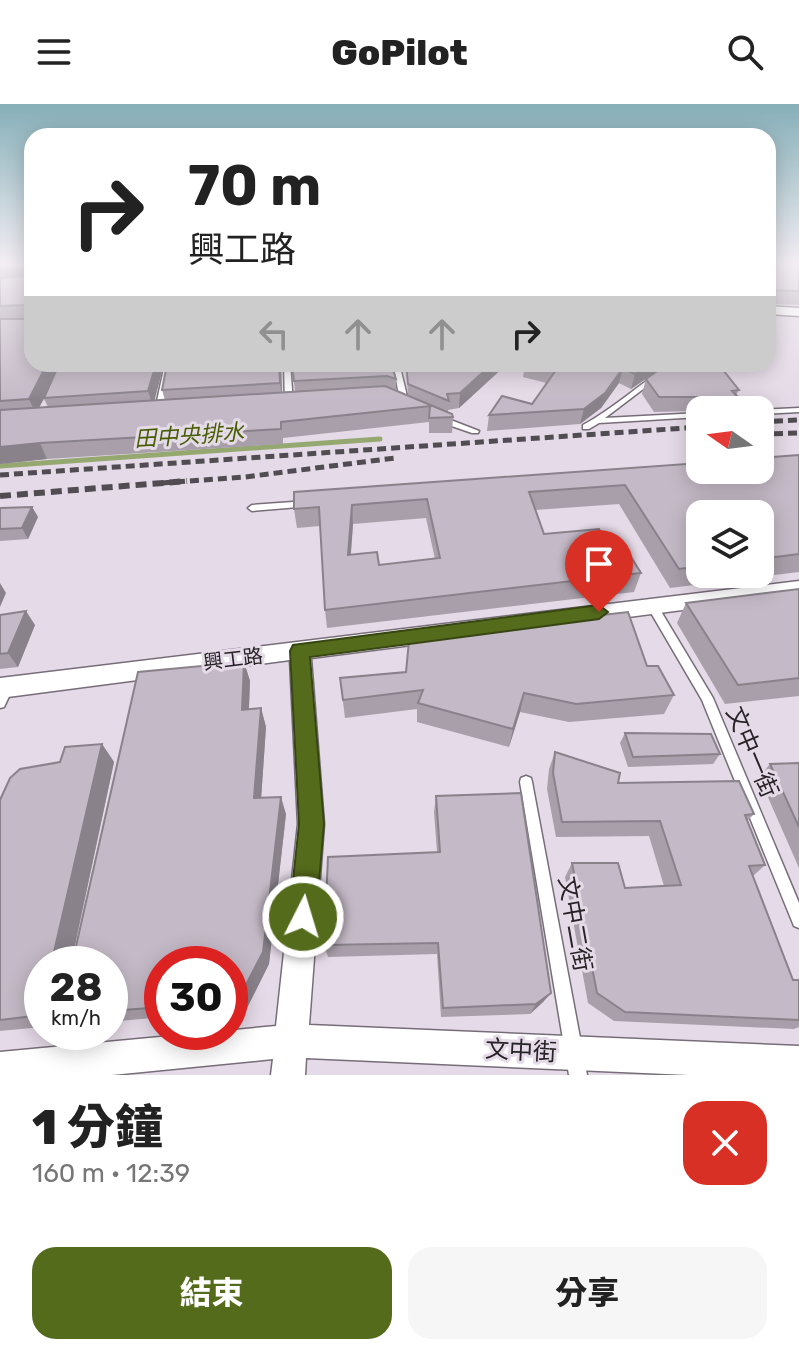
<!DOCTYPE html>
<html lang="zh-TW">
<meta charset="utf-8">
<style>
body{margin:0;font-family:Rubik,"Noto Sans TC",sans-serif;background:#f6f6f6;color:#222;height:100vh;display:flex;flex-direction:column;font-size:30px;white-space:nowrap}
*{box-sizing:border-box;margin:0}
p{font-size:26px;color:#767676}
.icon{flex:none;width:44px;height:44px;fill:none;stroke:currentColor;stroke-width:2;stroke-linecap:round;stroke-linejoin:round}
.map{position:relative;height:971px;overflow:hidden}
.drawer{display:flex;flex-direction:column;background:#fff;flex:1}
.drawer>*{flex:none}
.hud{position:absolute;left:24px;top:24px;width:752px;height:244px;border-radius:24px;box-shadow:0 4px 20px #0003;background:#fff;color:#222;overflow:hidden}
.needle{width:52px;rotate:284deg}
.fabs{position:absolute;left:686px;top:292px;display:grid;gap:16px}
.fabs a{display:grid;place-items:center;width:88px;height:88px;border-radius:16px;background:#fff;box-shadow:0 4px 20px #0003;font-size:40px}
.speed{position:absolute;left:24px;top:842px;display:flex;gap:16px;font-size:40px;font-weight:700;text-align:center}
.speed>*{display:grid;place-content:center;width:104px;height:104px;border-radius:50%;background:#fff;box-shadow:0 4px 20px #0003;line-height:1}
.speed small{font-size:20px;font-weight:400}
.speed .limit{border:12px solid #d22;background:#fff;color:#111}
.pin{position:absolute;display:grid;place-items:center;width:68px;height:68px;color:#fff;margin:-82px -34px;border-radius:50% 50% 50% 0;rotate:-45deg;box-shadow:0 0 8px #0007}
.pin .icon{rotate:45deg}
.me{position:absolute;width:88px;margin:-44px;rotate:5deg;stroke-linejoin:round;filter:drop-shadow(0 0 6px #0008)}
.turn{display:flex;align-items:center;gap:28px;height:168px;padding:0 32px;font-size:36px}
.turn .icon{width:104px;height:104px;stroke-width:2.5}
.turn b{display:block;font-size:56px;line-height:68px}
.lanes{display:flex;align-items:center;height:76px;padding:0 32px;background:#0003;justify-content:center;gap:40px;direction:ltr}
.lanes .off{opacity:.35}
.round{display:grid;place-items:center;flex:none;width:84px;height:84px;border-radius:24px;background:#f6f6f6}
.head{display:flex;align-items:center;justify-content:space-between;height:136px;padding:0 32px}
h1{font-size:48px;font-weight:800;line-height:60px}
.button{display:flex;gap:16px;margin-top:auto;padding:16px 32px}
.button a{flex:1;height:92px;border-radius:24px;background:#546b1b;color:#fff;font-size:32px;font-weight:800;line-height:92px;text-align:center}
.button a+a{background:#f6f6f6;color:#222}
header{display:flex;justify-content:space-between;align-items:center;height:104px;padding:0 32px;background:#fff;font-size:36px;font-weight:800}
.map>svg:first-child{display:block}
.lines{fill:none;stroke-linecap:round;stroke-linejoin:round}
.stream{stroke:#94a870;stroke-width:5}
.service-casing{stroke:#776d79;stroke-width:3}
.minor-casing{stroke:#776d79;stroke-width:3}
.service{fill:#fff;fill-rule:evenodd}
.minor{fill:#fff;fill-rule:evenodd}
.rail-far1{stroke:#514c52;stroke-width:5;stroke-dasharray:9 5;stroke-linecap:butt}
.rail{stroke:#514c52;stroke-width:6;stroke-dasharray:11 6;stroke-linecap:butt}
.wall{fill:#a99faa;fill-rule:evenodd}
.shaded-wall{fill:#89828b}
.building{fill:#c4b9c6;stroke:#89828b;stroke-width:2;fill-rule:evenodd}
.route{fill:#546b1b;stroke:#374612;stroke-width:2}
.labels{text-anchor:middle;stroke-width:6;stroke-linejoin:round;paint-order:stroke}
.street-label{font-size:20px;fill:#262226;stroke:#e5dae7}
.water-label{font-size:22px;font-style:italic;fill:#475d01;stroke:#e5dae7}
.near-street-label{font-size:24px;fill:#262226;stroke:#e5dae7}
</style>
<header><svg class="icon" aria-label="menu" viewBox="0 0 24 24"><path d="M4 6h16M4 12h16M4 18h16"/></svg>GoPilot<svg class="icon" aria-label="search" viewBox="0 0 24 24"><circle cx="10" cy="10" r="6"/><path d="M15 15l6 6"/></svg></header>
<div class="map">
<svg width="799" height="971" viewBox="0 0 799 971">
<rect width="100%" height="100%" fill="#e5dae7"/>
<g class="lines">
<path class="stream" d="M 0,362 L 380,335"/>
<g class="service-casing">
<path id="service" d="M 165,260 L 171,260 L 163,306 L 159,308 L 155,306 Z
M 284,260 L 290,260 L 293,298 L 289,300 L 285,298 Z
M 672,260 L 680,260 L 659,273 L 605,314 L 700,309 L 700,313 L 599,319 L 589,325 L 583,325 L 583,321 C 615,304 641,278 672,260 Z
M 397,261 L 400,263 L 407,292 L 398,299 L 394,297 L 399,292 L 394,263 Z
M 799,304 L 799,308 L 760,310 L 759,306 Z
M 437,313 L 443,313 L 479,327 L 478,329 L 472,329 L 437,317 Z
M 307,397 L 310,398 L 311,400 L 310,402 L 252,407 L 248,404 L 252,401 Z
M 652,498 L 656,499 L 713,594 L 799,799 L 799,824 L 794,822 L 702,596 L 647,502 L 648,499 Z
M 7,579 L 11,581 L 13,584 L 4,603 L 0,604 L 0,587 L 3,581 Z
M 526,672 L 531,674 L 532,678 L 587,971 L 569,971 L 520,678 L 521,674 Z
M 60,928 L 76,928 L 69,959 L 63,961 L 57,959 L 55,953 Z"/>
</g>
<g class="minor-casing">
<path id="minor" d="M 768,202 L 799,204 L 799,212 L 768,210 Z
M 799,477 L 799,491 L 311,554 L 324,720 L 309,921 L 799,942 L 799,971 L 689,971 L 306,954 L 305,971 L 271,971 L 273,955 L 112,971 L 0,971 L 0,948 L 276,922 L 298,720 L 290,556 L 0,594 L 0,574 Z"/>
</g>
<use href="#service" class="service"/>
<use href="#minor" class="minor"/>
<path class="rail-far1" d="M 760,318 L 799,316
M 760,330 L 799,329
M 0,371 L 700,323
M 162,379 L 245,373 L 395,354"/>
<path class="rail" d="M 0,392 L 187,377"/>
</g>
<path class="wall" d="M 0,160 L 32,160 L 32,260 L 164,260 L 154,296 L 165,296 L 162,286 L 167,260 L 281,260 L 282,288 L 295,287 L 292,260 L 391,260 L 396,275 L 396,286 L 408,291 L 406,260 L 507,260 L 459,304 L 448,306 L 448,308 L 453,313 L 452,329 L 429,329 L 429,318 L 283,334 L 283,340 L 47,355 L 0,360 ZM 44,295 L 48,303 L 39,303 Z
M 768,160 L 799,160 L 799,201 L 768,200 Z
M 525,260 L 667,260 L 631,285 L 619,279 L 601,304 L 580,320 L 487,327 L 489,311 L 532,300 L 546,279 L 523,273 Z
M 646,275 L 739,286 L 736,291 L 738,293 L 732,306 L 654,308 L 642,290 Z
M 799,351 L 799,468 L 670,484 L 619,400 L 535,406 L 544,430 L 605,435 L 641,469 L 634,488 L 327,524 L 325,506 L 320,422 L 297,424 L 294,405 ZM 700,410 L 760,410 L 760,470 L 700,470 ZM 426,414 L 435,455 L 379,461 L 351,450 L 353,420 Z
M 32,403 L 38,413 L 28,435 L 0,437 L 0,404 Z
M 799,485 L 799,592 L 725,600 L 677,519 L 686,499 Z
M 0,511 L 35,521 L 18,563 L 0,565 Z
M 244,558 L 250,577 L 249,605 L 261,604 L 266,623 L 261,694 L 286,710 L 269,860 L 246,906 L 230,907 L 230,860 L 162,860 L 162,913 L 110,918 L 110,860 L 42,860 L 42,923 L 0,927 L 0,696 L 60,658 L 102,640 L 114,658 L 73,851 L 74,851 Z
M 647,562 L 674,591 L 664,610 L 569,618 L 520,608 L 509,643 L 417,618 L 417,605 L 345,614 L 340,574 Z
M 625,629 L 720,650 L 713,660 L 628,663 L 620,639 Z
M 555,648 L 618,679 L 754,710 L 747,717 L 765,761 L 753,772 L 793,876 L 799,876 L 799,923 L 794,925 L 614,917 L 588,899 L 565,773 L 572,759 L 625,784 L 664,782 L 649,732 L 556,733 L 547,685 L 549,665 Z
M 799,659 L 799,764 L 759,673 L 770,660 Z
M 436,692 L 551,889 L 543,898 L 530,910 L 441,913 L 437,850 L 328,853 L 324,841 L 437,748 L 434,708 Z"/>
<path class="shaded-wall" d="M 26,163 L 32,176 L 0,179 L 0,165 Z
M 47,260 L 61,260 L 36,310 L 29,295 Z
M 156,260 L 164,260 L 153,302 L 148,287 Z
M 279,260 L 281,260 L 282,294 L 280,279 Z
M 492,260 L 507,260 L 459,304 L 460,289 Z
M 649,260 L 667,260 L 631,285 L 635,270 Z
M 623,264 L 619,279 L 601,304 L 580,320 L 584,305 Z
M 40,339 L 47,355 L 0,360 L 0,343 Z
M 352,401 L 353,420 L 349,470 L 348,451 Z
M 32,403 L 38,413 L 28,435 L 22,424 Z
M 0,479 L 6,489 L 0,503 Z
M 26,507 L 35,521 L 18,563 L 8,549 Z
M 244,558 L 250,577 L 248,624 L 242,606 Z
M 524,589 L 520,608 L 509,643 L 513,625 Z
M 261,604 L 266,623 L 260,711 L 254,694 Z
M 102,640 L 114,658 L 71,859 L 57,851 L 54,848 Z
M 281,693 L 286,710 L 269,860 L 246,906 L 238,896 Z
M 551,889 L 543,898 L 530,910 L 536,900 Z"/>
<path class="building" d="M 0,160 L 32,160 L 32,260 L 47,260 L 29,295 L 0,297 L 0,215 L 26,215 L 29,212 L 26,201 L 0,202 L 0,174 L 27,172 L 30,169 L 26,163 L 0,165 Z
M 768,160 L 799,160 L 799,187 L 768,186 Z
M 59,260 L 156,260 L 148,287 L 44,294 Z
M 167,260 L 279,260 L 280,279 L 162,286 Z
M 292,260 L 391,260 L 396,275 L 387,272 L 294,277 Z
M 406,260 L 492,260 L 460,289 L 447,290 L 449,297 L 408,280 Z
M 533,260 L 649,260 L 635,270 L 623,264 L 605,289 L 584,305 L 489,311 L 502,292 L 532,300 L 556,266 Z
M 667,260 L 683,260 L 723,266 L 739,286 L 732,287 L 738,293 L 659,293 L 646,275 Z
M 385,282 L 452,310 L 453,313 L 429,314 L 430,302 L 281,318 L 281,325 L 40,339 L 0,343 L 0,306 Z
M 799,351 L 799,450 L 760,455 L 760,410 L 700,410 L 700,462 L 679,465 L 625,381 L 529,388 L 544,430 L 599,425 L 605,435 L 619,434 L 641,469 L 325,506 L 319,403 L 294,405 L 294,388 L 700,359 L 700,366 L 760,366 L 760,354 ZM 427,395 L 440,454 L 379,461 L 377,448 L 348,451 L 352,401 Z
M 32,403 L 22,424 L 0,425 L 0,404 Z
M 799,485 L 799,574 L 738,581 L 686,499 Z
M 26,507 L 8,549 L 0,550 L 0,511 Z
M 628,508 L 647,562 L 658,562 L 674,591 L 576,600 L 524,589 L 513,625 L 418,599 L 423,586 L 343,596 L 340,574 L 406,568 L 409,537 L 431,536 L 431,530 Z
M 244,558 L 242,606 L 261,604 L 254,694 L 281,693 L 263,848 L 238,896 L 230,897 L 230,860 L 162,860 L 162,903 L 110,907 L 110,860 L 42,860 L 42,911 L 0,916 L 0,696 L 10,674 L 20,665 L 60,658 L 65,643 L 102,640 L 54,848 L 57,851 L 74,851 L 138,568 Z
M 625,629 L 711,630 L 720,650 L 633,653 Z
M 555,648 L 620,669 L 618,679 L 739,677 L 754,710 L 745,711 L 765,761 L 749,762 L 793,876 L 799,876 L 799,916 L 625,908 L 597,889 L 572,759 L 618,759 L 625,784 L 681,781 L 660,717 L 562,718 L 553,669 Z
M 799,659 L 799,723 L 770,660 Z
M 521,689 L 551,889 L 536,900 L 443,904 L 438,839 L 324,841 L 328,753 L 440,748 L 436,692 Z"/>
<linearGradient id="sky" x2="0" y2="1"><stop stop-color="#86afb8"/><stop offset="0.54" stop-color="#f3eef4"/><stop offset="1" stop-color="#f3eef4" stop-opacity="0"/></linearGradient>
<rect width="799" height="296" fill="url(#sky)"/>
<path class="route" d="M 599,501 L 608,508 L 599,515 L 310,553 L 324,720 L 316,813 L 312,822 L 303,826 L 293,822 L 289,813 L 299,720 L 290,547 L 293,541 Z"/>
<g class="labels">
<g class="street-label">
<text transform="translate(233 555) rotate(-7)" y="7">興工路</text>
</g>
<g class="water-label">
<text transform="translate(189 331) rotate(-4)" y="8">田中央排水</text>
</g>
<g class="near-street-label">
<text transform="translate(752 648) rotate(67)" y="8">文中一街</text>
<text transform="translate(575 820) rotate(80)" y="8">文中二街</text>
<text transform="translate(521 947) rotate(3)" y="8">文中街</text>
</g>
</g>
</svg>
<div class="fabs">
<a><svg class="needle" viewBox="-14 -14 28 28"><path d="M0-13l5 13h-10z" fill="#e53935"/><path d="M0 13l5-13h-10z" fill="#767676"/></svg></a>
<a><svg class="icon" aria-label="layers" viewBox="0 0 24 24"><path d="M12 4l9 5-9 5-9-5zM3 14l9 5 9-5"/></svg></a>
</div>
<div class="speed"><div>28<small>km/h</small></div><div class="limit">30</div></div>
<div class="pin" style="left:599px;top:508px;background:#d93025"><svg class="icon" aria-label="arrive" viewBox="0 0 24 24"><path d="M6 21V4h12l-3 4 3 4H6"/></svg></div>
<svg class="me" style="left:303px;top:813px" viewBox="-20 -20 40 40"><circle r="17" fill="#546b1b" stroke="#fff" stroke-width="3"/><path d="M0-11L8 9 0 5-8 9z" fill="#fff"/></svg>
<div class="hud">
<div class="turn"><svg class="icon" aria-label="right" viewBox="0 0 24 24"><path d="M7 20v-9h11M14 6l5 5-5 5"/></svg><div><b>70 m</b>興工路</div></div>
<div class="lanes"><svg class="icon off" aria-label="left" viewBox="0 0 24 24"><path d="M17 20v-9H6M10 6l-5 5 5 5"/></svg><svg class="icon off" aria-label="ahead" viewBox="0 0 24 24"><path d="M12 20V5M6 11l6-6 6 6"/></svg><svg class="icon off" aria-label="ahead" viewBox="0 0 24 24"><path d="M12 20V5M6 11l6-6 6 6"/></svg><svg class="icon" aria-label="right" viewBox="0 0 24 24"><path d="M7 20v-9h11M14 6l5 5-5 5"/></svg></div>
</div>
</div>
<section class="drawer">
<div class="head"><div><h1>1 分鐘</h1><p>160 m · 12:39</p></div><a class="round" style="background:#d93025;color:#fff"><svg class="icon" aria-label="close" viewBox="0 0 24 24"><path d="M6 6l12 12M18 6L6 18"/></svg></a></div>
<div class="button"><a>結束</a><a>分享</a></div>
</section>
